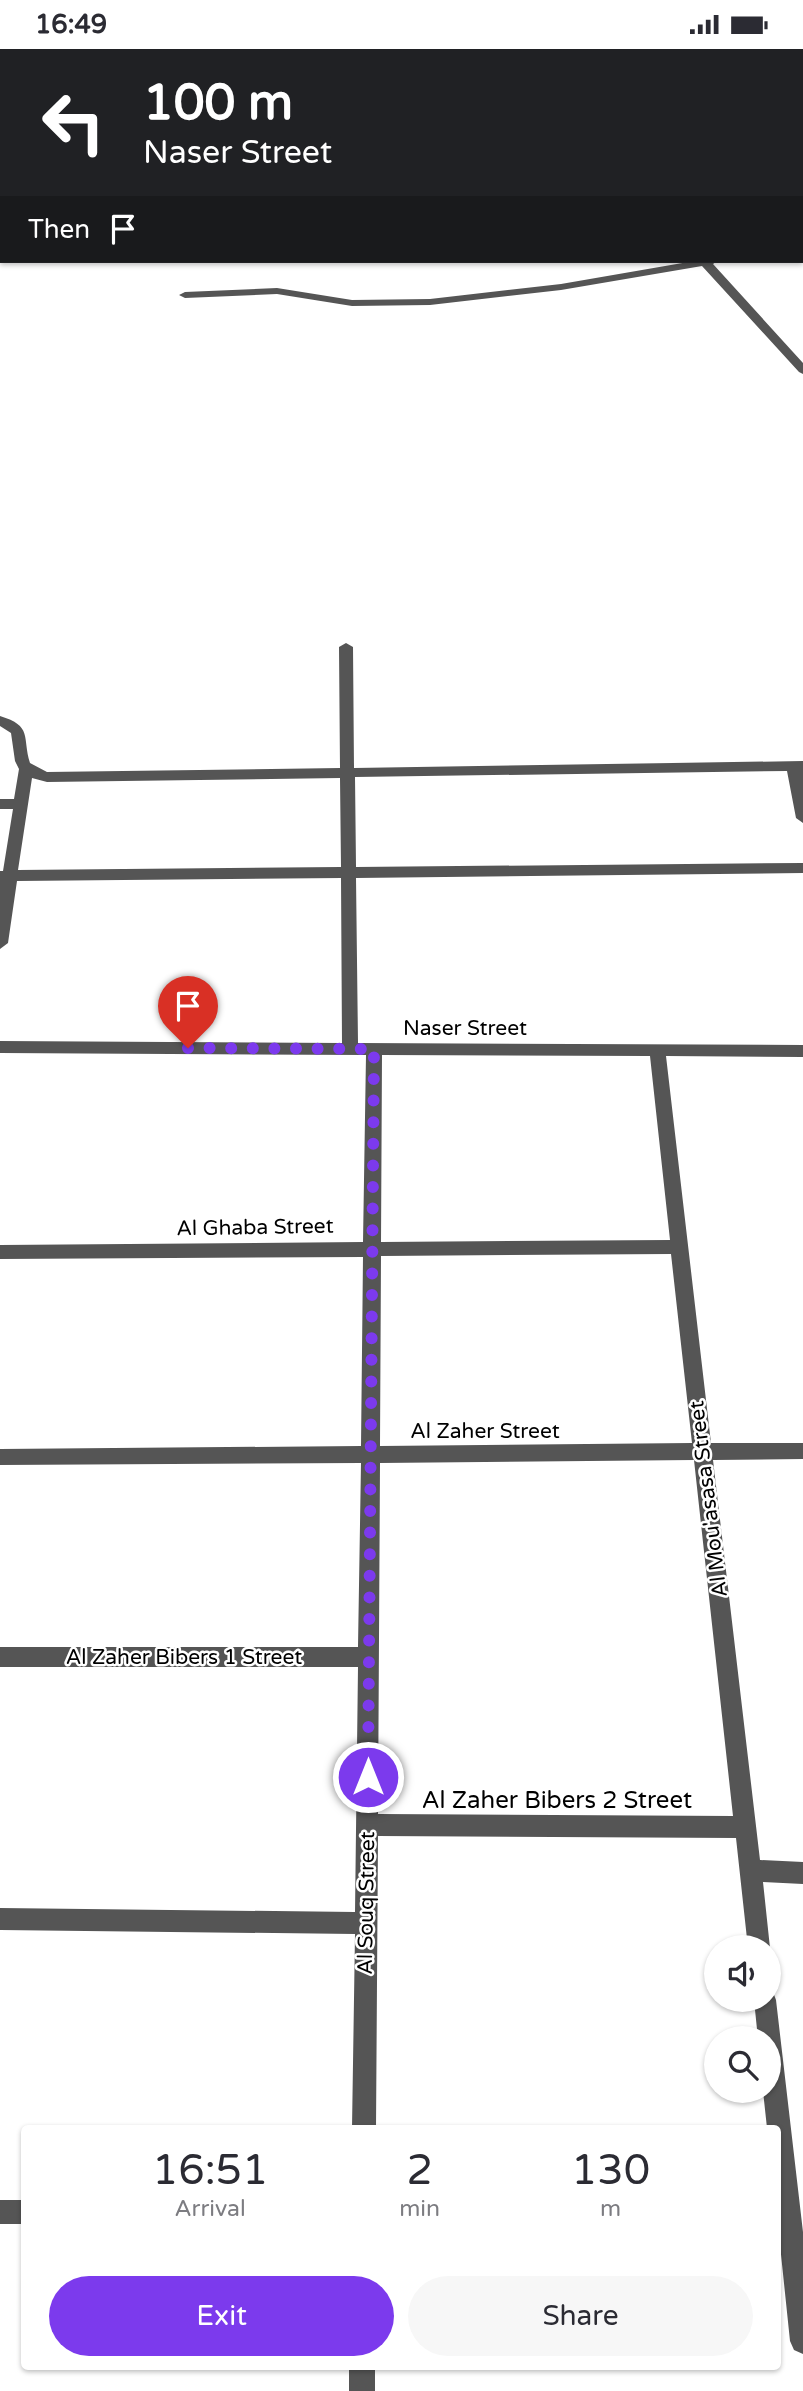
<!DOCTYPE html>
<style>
body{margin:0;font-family:"Varela Round",sans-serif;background:#f7f7f7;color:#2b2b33;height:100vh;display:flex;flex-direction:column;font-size:26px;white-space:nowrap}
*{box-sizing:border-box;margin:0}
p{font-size:23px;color:#7c7c81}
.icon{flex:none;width:38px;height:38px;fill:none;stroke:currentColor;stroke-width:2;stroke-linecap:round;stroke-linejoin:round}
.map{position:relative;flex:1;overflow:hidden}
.side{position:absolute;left:21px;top:2076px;width:760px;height:245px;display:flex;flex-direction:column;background:#fff;border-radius:7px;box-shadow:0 2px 5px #0004}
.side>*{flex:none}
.hud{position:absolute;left:0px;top:0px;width:803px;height:214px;box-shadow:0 2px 5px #0004;background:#202124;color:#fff;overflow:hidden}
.fabs{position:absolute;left:704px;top:1886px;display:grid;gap:14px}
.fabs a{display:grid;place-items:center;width:77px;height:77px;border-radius:50%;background:#fff;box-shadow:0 2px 5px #0004;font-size:35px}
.pin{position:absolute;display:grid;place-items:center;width:60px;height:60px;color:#fff;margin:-72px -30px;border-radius:50% 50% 50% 0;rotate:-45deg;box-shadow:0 0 7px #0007}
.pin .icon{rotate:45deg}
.me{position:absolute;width:77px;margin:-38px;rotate:0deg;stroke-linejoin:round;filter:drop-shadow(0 0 5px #0008)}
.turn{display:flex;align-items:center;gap:24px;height:147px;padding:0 28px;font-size:32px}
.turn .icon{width:91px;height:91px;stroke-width:2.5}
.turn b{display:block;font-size:49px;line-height:60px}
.then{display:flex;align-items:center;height:66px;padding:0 28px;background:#0003;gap:14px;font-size:26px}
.eta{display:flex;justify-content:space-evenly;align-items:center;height:119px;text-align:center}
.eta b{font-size:42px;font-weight:600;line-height:49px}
.cta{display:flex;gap:14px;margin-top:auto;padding:14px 28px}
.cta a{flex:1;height:80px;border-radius:42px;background:#7c3aed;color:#fff;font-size:28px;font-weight:600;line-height:80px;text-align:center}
.cta a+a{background:#f7f7f7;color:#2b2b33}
.status{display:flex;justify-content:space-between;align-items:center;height:49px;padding:0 35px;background:#fff;direction:ltr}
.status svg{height:19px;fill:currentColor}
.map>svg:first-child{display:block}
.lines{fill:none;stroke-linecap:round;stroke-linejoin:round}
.minor{fill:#555;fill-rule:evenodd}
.route{stroke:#7c3aed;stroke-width:12;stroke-dasharray:0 21.6}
.labels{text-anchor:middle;stroke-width:5;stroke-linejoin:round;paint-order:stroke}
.street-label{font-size:21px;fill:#000;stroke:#fff}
.near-street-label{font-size:24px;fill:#000;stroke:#fff}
</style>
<div class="status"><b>16:49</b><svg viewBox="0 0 49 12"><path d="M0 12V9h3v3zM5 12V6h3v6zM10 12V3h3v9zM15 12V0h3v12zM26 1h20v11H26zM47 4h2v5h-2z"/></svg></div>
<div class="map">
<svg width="803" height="2342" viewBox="0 0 803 2342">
<rect width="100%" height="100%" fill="#fff"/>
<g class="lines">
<path class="minor" d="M 359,0 L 369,0 L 370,2 L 360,2 Z
M 470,0 L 480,0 L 481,2 L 471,2 Z
M 514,0 L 536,0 L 512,2 Z
M 802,162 L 803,162 L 803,169 L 802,169 Z
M 802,193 L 803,193 L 803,199 L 802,199 Z
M 694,212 L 717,212 L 713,215 L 803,314 L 803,325 L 799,323 L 702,217 L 561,241 L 430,256 L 352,257 L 277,245 L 185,249 L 179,246 L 185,243 L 277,239 L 352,251 L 430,250 L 561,235 Z
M 346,594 L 353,598 L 354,719 L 803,712 L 803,774 L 796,769 L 787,722 L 355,728 L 356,818 L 803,814 L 803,824 L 356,829 L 358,994 L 803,996 L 803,1008 L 666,1007 L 711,1394 L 803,1394 L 803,1410 L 713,1411 L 760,1811 L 803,1813 L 803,1835 L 763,1833 L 770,1899 L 768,1904 L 768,1899 L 748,1899 L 736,1789 L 378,1787 L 376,2079 L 352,2079 L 355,1885 L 0,1881 L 0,1859 L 355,1863 L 358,1618 L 0,1618 L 0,1598 L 358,1598 L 361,1414 L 0,1416 L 0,1400 L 361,1397 L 363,1208 L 0,1210 L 0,1196 L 363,1193 L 366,1006 L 0,1004 L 0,992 L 342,994 L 341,829 L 17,832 L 8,894 L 0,900 L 0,822 L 3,822 L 13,760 L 0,760 L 0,750 L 14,750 L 19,720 L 15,712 L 11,684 L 0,677 L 0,667 C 33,677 22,688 30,714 L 47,723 L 340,719 L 339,598 ZM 32,729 L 47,733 L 340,729 L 341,818 L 18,821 ZM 382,1006 L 650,1007 L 670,1191 L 381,1193 ZM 671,1205 L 692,1394 L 380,1397 L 381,1207 ZM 694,1411 L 733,1767 L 378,1765 L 380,1414 Z
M 768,1941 L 773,1943 L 776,1951 L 803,2183 L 803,2305 L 794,2301 L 790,2292 L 777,2167 L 777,2079 L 767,2079 L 763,2042 L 768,2042 L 768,1990 L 758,1990 L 754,1951 L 768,1951 Z
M 0,2151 L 24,2151 L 24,2175 L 0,2175 Z
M 349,2317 L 375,2317 L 375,2342 L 349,2342 Z"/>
</g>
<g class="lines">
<path class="route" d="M 188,999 L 374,1000 L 368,1728"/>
</g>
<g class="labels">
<g class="street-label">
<text x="465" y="986">Naser Street</text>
<text transform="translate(255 1178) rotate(-1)" y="7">Al Ghaba Street</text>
<text x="485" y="1389">Al Zaher Street</text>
<text transform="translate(708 1450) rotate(-97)" y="7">Al Mou'asasa Street</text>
<text x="184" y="1615">Al Zaher Bibers 1 Street</text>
<text transform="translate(366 1854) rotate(-89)" y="7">Al Souq Street</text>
</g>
<g class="near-street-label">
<text x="557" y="1759">Al Zaher Bibers 2 Street</text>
</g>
</g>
</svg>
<div class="fabs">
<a><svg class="icon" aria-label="sound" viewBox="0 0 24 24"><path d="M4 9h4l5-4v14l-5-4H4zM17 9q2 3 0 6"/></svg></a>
<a><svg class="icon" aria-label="search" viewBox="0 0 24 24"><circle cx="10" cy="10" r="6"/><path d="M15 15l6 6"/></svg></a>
</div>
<div class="pin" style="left:188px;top:999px;background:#d93025"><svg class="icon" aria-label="arrive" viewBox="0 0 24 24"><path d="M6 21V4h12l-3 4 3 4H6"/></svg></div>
<svg class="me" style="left:368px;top:1728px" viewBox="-20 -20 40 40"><circle r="17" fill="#7c3aed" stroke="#fff" stroke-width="3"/><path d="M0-11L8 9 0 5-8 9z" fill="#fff"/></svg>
<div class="hud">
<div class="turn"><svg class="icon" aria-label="left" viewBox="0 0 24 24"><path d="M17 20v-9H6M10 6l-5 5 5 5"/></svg><div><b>100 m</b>Naser Street</div></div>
<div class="then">Then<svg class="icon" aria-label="arrive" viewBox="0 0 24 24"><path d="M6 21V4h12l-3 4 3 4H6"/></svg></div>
</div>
<section class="side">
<div class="eta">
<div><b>16:51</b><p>Arrival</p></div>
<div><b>2</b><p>min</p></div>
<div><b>130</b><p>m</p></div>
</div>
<div class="cta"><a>Exit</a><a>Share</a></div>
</section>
</div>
